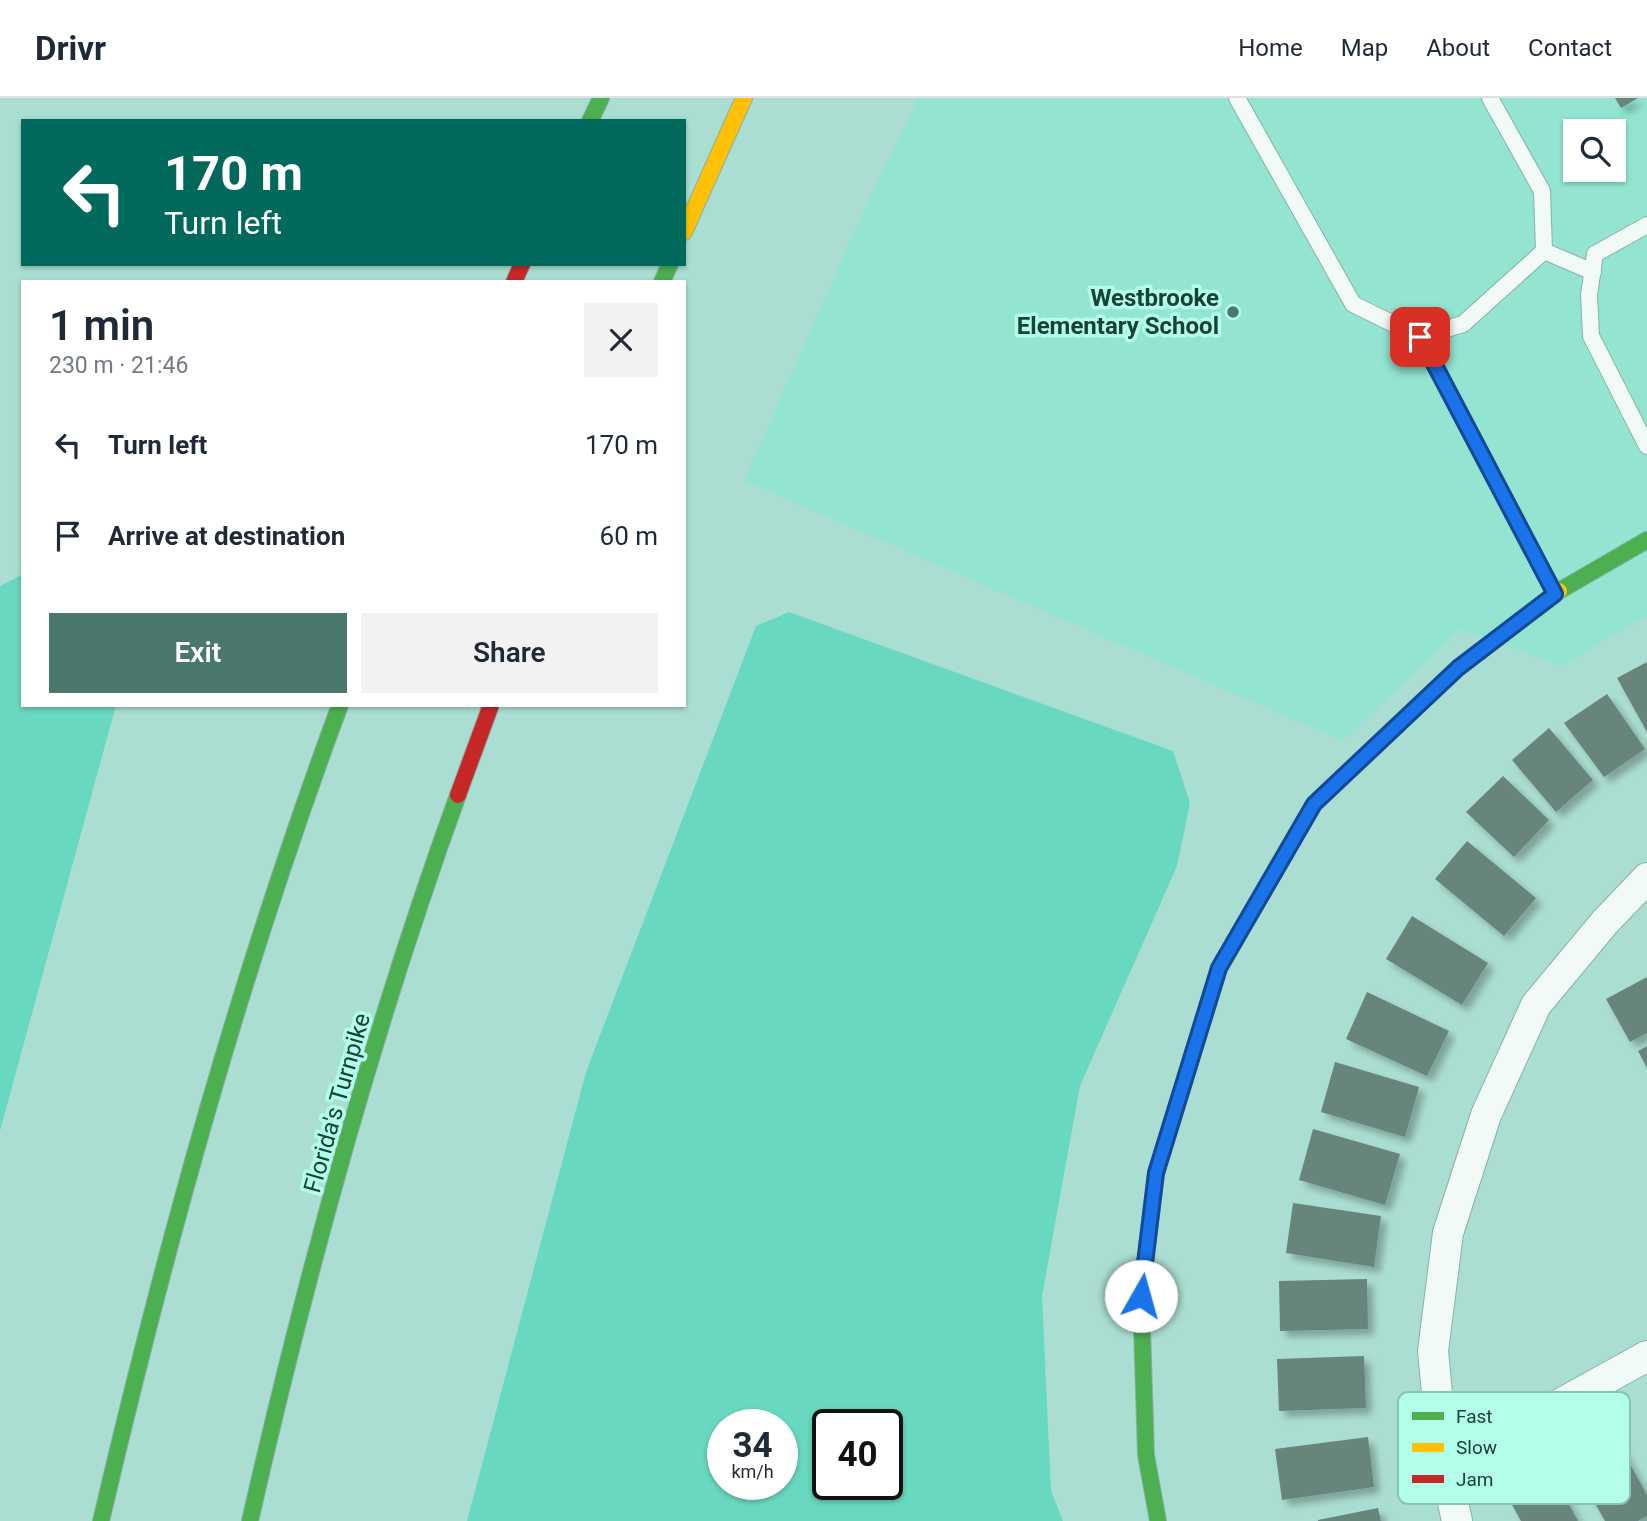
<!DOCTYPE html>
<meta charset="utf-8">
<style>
body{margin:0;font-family:Roboto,sans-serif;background:#f2f2f3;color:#1f2937;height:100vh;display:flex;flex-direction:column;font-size:26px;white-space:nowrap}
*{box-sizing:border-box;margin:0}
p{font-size:23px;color:#747a83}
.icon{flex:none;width:38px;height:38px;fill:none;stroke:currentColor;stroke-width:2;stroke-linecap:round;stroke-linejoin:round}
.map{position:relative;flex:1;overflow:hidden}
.drawer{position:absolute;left:21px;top:182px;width:665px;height:427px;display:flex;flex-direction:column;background:#fff;border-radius:0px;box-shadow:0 2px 5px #0004}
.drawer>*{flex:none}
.hud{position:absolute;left:21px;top:21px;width:665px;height:147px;border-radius:0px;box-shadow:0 2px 5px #0004;background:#00695c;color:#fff;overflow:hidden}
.buttons{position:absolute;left:1563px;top:21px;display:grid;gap:14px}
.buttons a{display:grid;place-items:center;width:63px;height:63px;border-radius:0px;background:#fff;box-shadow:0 2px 5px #0004;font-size:35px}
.speed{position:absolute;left:707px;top:1311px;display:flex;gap:14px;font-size:35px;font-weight:700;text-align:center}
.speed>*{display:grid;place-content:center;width:91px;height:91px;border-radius:50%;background:#fff;box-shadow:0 2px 5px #0004;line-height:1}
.speed small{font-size:18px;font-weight:400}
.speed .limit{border:4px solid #111;border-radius:10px;background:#fff;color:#111}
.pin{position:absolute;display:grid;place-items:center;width:60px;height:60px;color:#fff;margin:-30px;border-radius:14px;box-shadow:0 4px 10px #0006}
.me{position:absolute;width:77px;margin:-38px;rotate:7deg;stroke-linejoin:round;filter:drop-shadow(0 0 5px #0008)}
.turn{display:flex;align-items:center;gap:24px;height:147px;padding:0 28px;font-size:32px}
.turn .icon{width:91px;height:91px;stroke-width:2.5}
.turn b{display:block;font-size:49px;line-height:60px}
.round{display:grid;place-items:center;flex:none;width:74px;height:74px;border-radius:0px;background:#f2f2f3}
.summary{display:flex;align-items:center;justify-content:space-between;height:119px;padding:0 28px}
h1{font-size:42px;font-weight:600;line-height:52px}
.cta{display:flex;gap:14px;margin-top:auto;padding:14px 28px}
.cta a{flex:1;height:80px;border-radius:0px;background:#4b786e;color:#fff;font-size:28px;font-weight:600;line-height:80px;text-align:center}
.cta a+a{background:#f2f2f3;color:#1f2937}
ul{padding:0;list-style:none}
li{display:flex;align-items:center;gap:21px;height:91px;padding:0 28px}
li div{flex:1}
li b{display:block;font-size:26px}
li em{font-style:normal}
header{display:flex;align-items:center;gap:42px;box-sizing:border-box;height:98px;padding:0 35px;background:#fff;border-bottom:2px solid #e0e1e3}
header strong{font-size:33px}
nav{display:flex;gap:38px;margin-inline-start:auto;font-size:24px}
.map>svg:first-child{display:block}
.built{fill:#93e5d2;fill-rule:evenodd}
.water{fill:#69d8c0;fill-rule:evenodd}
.building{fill:#67857c;filter:url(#shadow)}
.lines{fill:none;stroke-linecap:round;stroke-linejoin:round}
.lane-casing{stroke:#87b1a7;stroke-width:18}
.street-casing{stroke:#87b1a7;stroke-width:32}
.fast-casing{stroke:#87b1a7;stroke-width:18}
.slow-casing{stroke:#87b1a7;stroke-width:18}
.jam-casing{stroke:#87b1a7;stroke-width:18}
.lane{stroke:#f2faf8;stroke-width:16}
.street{stroke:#f2faf8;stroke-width:30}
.fast{stroke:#4caf50;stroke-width:16}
.slow{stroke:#ffc107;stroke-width:16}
.jam{stroke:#c62828;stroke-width:16}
.route-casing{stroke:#114b97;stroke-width:18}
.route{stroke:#1a73e8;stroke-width:12}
.poi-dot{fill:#4b786e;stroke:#b3feea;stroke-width:2.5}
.labels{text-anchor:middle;stroke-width:7;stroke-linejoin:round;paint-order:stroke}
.poi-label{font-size:24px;font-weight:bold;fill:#184138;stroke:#b3feea;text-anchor:end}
.street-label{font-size:24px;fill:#184138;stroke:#b3feea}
.key{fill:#b3feea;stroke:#84c5b5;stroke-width:2}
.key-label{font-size:19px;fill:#184138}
</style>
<header>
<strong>Drivr</strong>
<nav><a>Home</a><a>Map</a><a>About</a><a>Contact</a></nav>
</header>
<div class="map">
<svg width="1647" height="1423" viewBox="0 0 1647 1423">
<defs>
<filter id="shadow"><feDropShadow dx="6" dy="6" stdDeviation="3.5" flood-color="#0004"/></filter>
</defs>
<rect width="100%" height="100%" fill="#abded2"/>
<path class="built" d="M 919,0 L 1647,0 L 1647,518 L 1561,568 L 1460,531 L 1343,643 L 744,383 L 867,105 ZM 1575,33 L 1614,33 L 1614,72 L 1575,72 Z"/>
<path class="water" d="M 23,476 L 23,607 L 116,607 L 0,1033 L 0,488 Z
M 789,514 L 1173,653 L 1190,705 L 1177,768 L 1080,988 L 1042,1198 L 1051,1393 L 1063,1423 L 467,1423 L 586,974 L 756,528 ZM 723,1326 L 782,1326 L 782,1386 L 723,1386 ZM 828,1326 L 887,1326 L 887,1386 L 828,1386 Z"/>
<path class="building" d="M 1615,0 L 1638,0 L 1621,10 Z
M 1647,564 L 1647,634 L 1617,580 Z
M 1607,596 L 1645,651 L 1604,679 L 1564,625 Z
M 1549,630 L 1593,682 L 1556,714 L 1512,662 Z
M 1503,678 L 1549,722 L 1514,759 L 1466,714 Z
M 1467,743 L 1536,800 L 1504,838 L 1435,781 Z
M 1412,818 L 1488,865 L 1462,907 L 1386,861 Z
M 1647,879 L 1647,935 L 1630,944 L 1606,901 Z
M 1367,894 L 1449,933 L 1427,978 L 1346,941 Z
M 1647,948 L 1647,970 L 1638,953 Z
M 1335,964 L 1419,989 L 1405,1039 L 1321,1014 Z
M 1313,1031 L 1400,1056 L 1385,1107 L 1299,1082 Z
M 1293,1105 L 1381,1118 L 1374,1169 L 1286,1155 Z
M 1367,1181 L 1368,1231 L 1280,1233 L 1279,1183 Z
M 1364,1258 L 1366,1310 L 1279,1313 L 1277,1261 Z
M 1368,1339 L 1374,1389 L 1282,1402 L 1275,1351 Z
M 1618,1344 L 1647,1397 L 1647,1418 L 1638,1423 L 1605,1423 L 1574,1368 Z
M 1555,1381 L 1578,1423 L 1521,1423 L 1511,1405 Z
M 1378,1410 L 1381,1423 L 1318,1423 L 1318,1422 Z"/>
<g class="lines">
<g class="lane-casing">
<path id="lane" d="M 1237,0 L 1353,206 L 1420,239 L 1463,226 L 1544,153 L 1542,93 L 1490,0
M 1647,127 L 1595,156 L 1589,197 L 1591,238 L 1647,348
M 1544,153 L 1593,174
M 1420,239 L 1555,496"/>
</g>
<g class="street-casing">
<path id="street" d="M 1443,1358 L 1486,1347 L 1647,1258
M 1457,1423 L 1443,1358 L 1433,1253 L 1448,1135 L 1486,1017 L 1536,907 L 1605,824 L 1647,780"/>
</g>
<g class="fast-casing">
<path id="fast" d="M 590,23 L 601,0
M 662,184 L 670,166
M 1559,493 L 1647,442
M 101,1423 C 166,1146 241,874 340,607
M 250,1423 C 306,1177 372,934 458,697
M 1158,1423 L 1146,1357 L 1141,1198 L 1156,1075 L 1219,870 L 1314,706 L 1373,650"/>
</g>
<g class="slow-casing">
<path id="slow" d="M 684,134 L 744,0
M 1373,650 L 1458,570 L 1559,493"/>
</g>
<g class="jam-casing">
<path id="jam" d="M 514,184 L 522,166
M 458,697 L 491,607"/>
</g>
<use href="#lane" class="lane"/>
<use href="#street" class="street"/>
<use href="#fast" class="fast"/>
<use href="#slow" class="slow"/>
<use href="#jam" class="jam"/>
</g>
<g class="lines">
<g class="route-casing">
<path id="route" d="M 1141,1198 L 1156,1075 L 1219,870 L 1314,706 L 1458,570 L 1555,496 L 1420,239"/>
</g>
<use href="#route" class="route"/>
</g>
<circle class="poi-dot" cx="1233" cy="214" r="7"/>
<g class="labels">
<g class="poi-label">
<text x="1219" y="208">Westbrooke<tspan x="1219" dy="28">Elementary School</tspan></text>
</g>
<g class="street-label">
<text transform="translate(337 1005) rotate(-74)" y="8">Florida's Turnpike</text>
</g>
</g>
<rect x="1398" y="1294" width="232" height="112" rx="10" class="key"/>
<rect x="1412" y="1314" width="32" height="8" fill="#4caf50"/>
<rect x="1412" y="1345" width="32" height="9" fill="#ffc107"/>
<rect x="1412" y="1377" width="32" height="8" fill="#c62828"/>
<g class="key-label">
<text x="1456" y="1325">Fast</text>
<text x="1456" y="1356">Slow</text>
<text x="1456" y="1388">Jam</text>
</g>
</svg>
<div class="buttons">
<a><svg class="icon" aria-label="search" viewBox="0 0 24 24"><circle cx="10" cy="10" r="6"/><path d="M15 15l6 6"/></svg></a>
</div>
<div class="speed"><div>34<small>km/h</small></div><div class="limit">40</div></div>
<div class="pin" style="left:1420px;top:239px;background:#d93025"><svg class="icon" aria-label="arrive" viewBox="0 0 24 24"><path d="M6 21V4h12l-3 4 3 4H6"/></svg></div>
<svg class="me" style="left:1141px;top:1198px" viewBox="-20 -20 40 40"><circle r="19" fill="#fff"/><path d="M0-13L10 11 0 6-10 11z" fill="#1a73e8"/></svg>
<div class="hud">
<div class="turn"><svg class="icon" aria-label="left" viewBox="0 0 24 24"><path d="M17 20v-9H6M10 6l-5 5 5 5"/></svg><div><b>170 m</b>Turn left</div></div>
</div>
<section class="drawer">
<div class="summary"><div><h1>1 min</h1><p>230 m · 21:46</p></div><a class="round"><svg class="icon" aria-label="close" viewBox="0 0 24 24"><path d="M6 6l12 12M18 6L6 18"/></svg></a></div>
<ul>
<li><svg class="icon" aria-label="left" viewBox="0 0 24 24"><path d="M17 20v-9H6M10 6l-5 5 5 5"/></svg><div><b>Turn left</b></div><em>170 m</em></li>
<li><svg class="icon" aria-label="arrive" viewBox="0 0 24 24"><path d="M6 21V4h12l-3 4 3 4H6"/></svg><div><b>Arrive at destination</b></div><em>60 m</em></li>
</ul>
<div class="cta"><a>Exit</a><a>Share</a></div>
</section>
</div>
